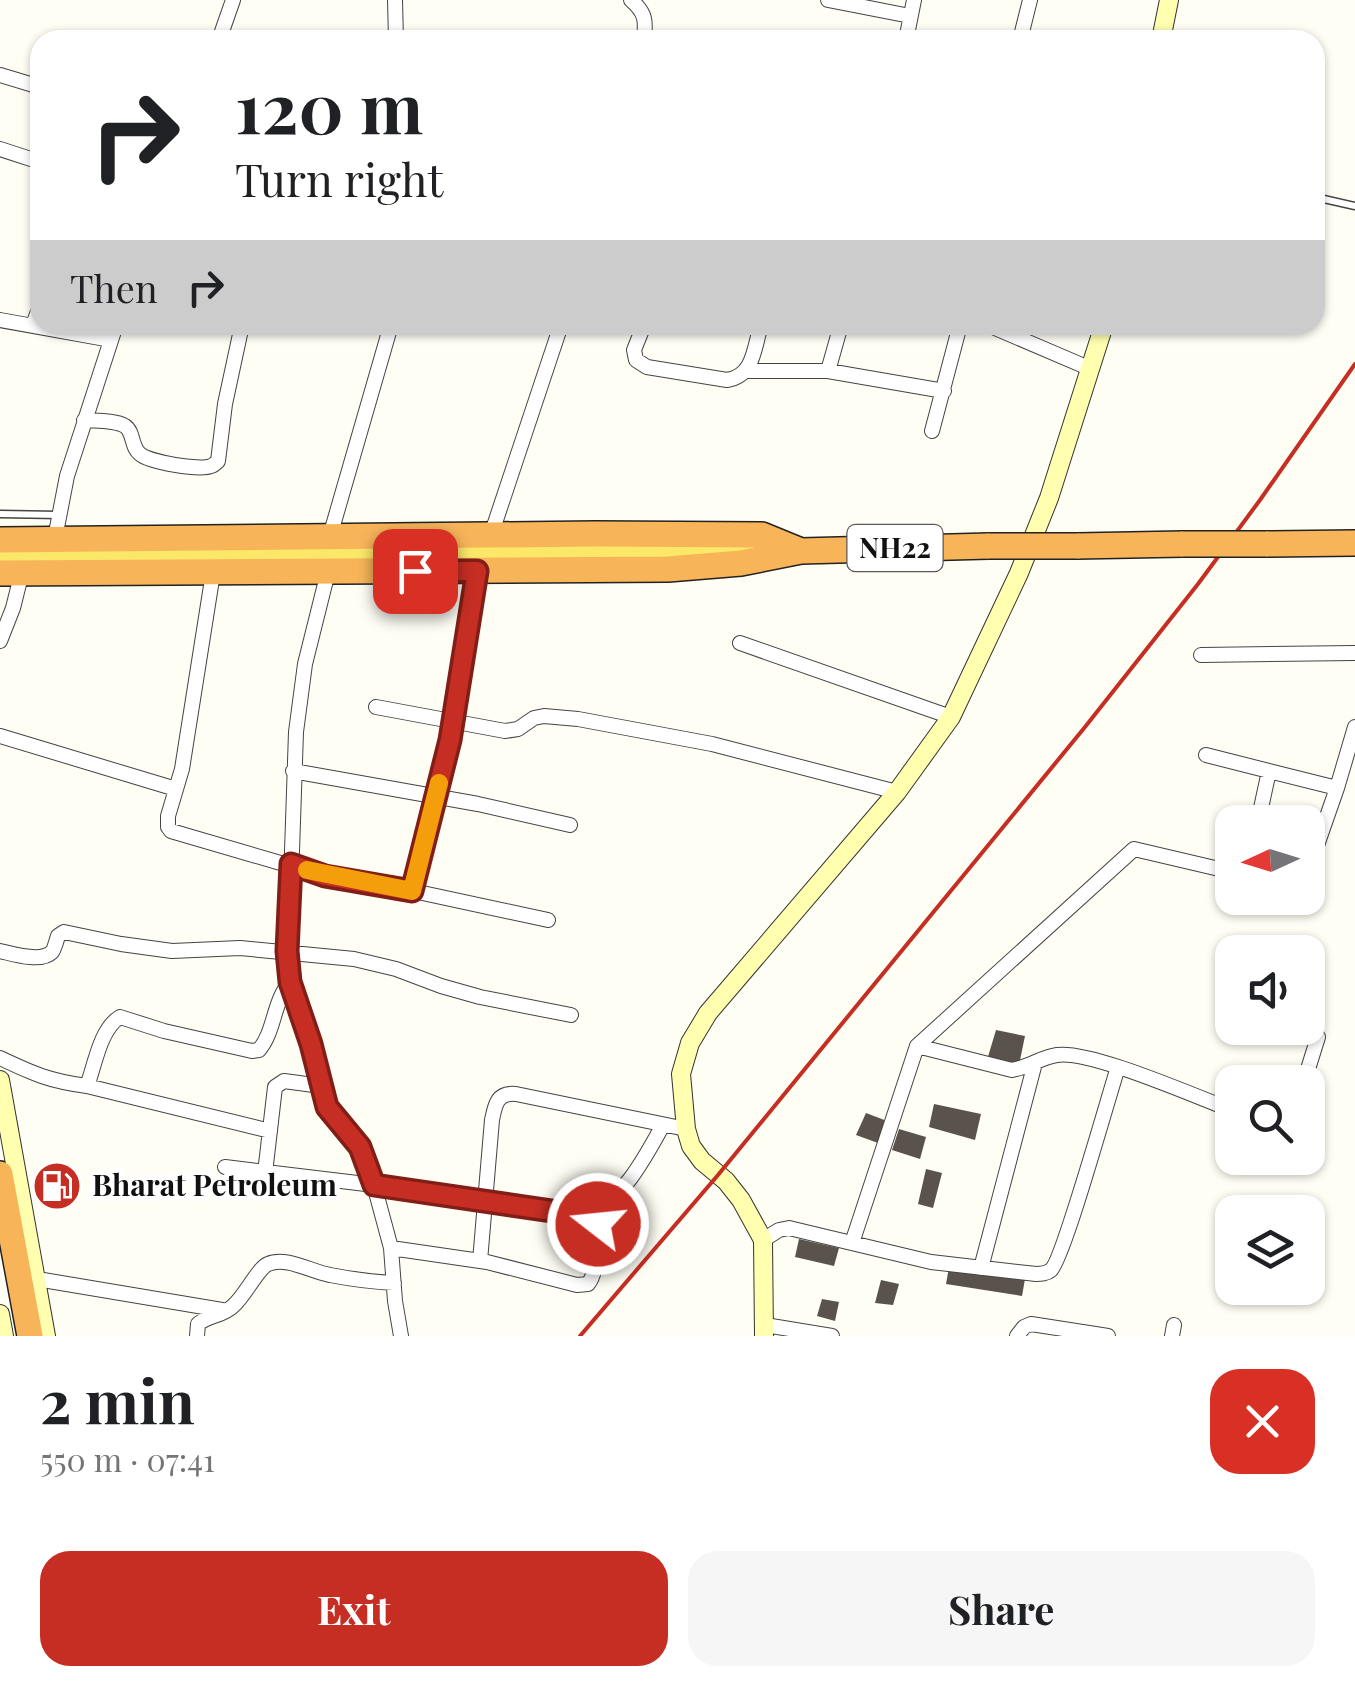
<!DOCTYPE html>
<meta charset="utf-8">
<style>
body{margin:0;font-family:"Playfair Display",serif;background:#f6f6f6;color:#202124;height:100vh;display:flex;flex-direction:column;font-size:38px;white-space:nowrap}
*{box-sizing:border-box;margin:0}
p{font-size:32px;color:#757577}
.icon{flex:none;width:55px;height:55px;fill:none;stroke:currentColor;stroke-width:2;stroke-linecap:round;stroke-linejoin:round}
.map{position:relative;height:1336px;overflow:hidden}
.drawer{display:flex;flex-direction:column;background:#fff;flex:1}
.drawer>*{flex:none}
.top-card{position:absolute;left:30px;top:30px;width:1295px;height:305px;border-radius:30px;box-shadow:0 2px 8px #0004;background:#fff;color:#202124;overflow:hidden}
.needle{width:65px;rotate:266deg}
.buttons{position:absolute;left:1215px;top:805px;display:grid;gap:20px}
.buttons a{display:grid;place-items:center;width:110px;height:110px;border-radius:20px;background:#fff;box-shadow:0 2px 8px #0004;font-size:50px}
.pin{position:absolute;display:grid;place-items:center;width:85px;height:85px;color:#fff;margin:-42px;border-radius:20px;box-shadow:0 5px 15px #0006}
.me{position:absolute;width:110px;margin:-55px;rotate:286deg;stroke-linejoin:round;filter:drop-shadow(0 0 8px #0008)}
.turn{display:flex;align-items:center;gap:35px;height:210px;padding:0 40px;font-size:45px}
.turn .icon{width:130px;height:130px;stroke-width:2.5}
.turn b{display:block;font-size:70px;line-height:85px}
.then{display:flex;align-items:center;height:95px;padding:0 40px;background:#0003;gap:20px;font-size:38px}
.round{display:grid;place-items:center;flex:none;width:105px;height:105px;border-radius:30px;background:#f6f6f6}
.overview{display:flex;align-items:center;justify-content:space-between;height:170px;padding:0 40px}
h1{font-size:60px;font-weight:700;line-height:75px}
.button{display:flex;gap:20px;margin-top:auto;padding:20px 40px}
.button a{flex:1;height:115px;border-radius:30px;background:#c62e23;color:#fff;font-size:40px;font-weight:700;line-height:115px;text-align:center}
.button a+a{background:#f6f6f6;color:#202124}
.map>svg:first-child{display:block}
.building{fill:#5a534c}
.lines{fill:none;stroke-linecap:round;stroke-linejoin:round}
.lane-casing{stroke:#444;stroke-width:9}
.street-casing{stroke:#444;stroke-width:16}
.secondary-casing{stroke:#333;stroke-width:20}
.primary-casing{stroke:#222;stroke-width:22}
.highway-casing{stroke:#222;stroke-width:28}
.lane{stroke:#fff;stroke-width:6}
.street{stroke:#fff;stroke-width:14}
.secondary{stroke:#ffffaf;stroke-width:18}
.primary{stroke:#fce868;stroke-width:20}
.highway{stroke:#f8b459;stroke-width:25}
.rail{stroke:#c62e23;stroke-width:4}
.highway-bridge-casing{stroke:#222;stroke-width:28;stroke-linecap:butt}
.highway-bridge{stroke:#f8b459;stroke-width:25}
.route-casing{stroke:#811e17;stroke-width:25}
.route{stroke:#c62e23;stroke-width:18}
.slow{stroke:#f59e0b;stroke-width:18}
.labels{text-anchor:middle;stroke-width:10;stroke-linejoin:round;paint-order:stroke}
.shield{fill:#fff;stroke:#585858;stroke-width:2.5}
.shield-label{font-size:28px;font-weight:bold;fill:#111}
.poi-label{font-size:30px;font-weight:bold;fill:#111;stroke:#fff;text-anchor:start}
</style>
<div class="map">
<svg width="1355" height="1336" viewBox="0 0 1355 1336">
<rect width="100%" height="100%" fill="#fffef4"/>
<path class="building" d="M 996,1030 L 1025,1036 L 1019,1065 L 987,1060 Z
M 934,1104 L 981,1114 L 975,1140 L 929,1127 Z
M 866,1113 L 887,1121 L 878,1143 L 856,1135 Z
M 899,1129 L 926,1137 L 920,1159 L 892,1150 Z
M 926,1169 L 942,1173 L 933,1208 L 918,1204 Z
M 799,1239 L 839,1248 L 834,1266 L 795,1257 Z
M 949,1267 L 1025,1279 L 1022,1296 L 946,1284 Z
M 881,1280 L 899,1284 L 893,1305 L 875,1303 Z
M 822,1299 L 839,1302 L 835,1321 L 817,1316 Z"/>
<g class="lines">
<g class="lane-casing">
<path id="lane" d="M 1315,197 L 1355,206
M 0,514 L 59,515"/>
</g>
<g class="street-casing">
<path id="street" d="M 395,0 L 396,40
M 631,0 C 646,13 646,21 644,40
M 828,0 L 910,16
M 219,40 L 233,0
M 906,40 L 914,0
M 1020,40 L 1030,0
M 0,75 L 40,87
M 0,149 L 40,162
M 0,320 L 111,340
M 33,325 L 40,306
M 644,325 L 634,350 L 636,360 L 647,367 L 727,380 C 754,376 754,348 761,325
M 988,325 L 1091,369
M 748,371 L 828,371 L 944,391
M 828,371 L 841,325
M 84,420 C 96,421 115,420 125,426 C 134,432 131,447 140,454 C 149,462 200,471 211,466 C 214,465 216,463 218,461 L 225,404 L 242,325
M 932,431 L 960,325
M 491,535 L 561,325
M 330,536 L 391,325
M 55,538 L 67,476 L 116,325
M 328,572 L 305,664 L 296,732 L 288,970 L 293,993 L 311,1044 L 323,1096 L 335,1118 L 360,1147 L 374,1185 L 391,1248 L 395,1301 L 401,1336
M 213,573 L 182,769 L 168,816 L 168,827 L 171,831 L 325,876 L 390,886 L 548,920
M 0,641 L 13,608 L 22,572
M 740,643 L 951,717
M 1201,655 L 1355,653
M 376,707 L 505,731 L 518,729 L 534,718 L 544,716 L 578,719 L 712,744 L 897,792
M 0,736 L 176,789
M 1206,755 L 1269,771 L 1258,822
M 293,771 L 478,804 L 570,825
M 1269,771 L 1337,788
M 1308,871 L 1337,788 L 1355,727
M 412,891 L 450,740 L 477,571
M 0,951 C 13,954 41,963 52,952 C 54,950 57,939 58,936 L 64,932 L 121,944 L 172,951 L 240,948 L 354,959 L 396,969 L 441,986 L 480,997 L 571,1015
M 917,1046 L 1012,1070 C 1029,1067 1042,1057 1057,1055 C 1091,1050 1196,1097 1232,1110
M 0,1058 C 34,1074 49,1081 87,1086 L 270,1131
M 1304,1082 L 1318,1037
M 87,1086 C 95,1065 100,1029 120,1017 L 164,1031 L 252,1051 L 259,1050 C 275,1031 273,1002 290,982
M 225,1167 L 374,1185 L 600,1218
M 265,1173 L 275,1087 L 284,1081 L 321,1086
M 763,1240 L 779,1230 L 789,1228 L 931,1262 L 1036,1274 C 1041,1274 1046,1274 1051,1270 C 1063,1260 1109,1095 1118,1067
M 852,1243 L 917,1046 L 1134,849 L 1232,872
M 391,1248 L 487,1262 L 577,1285 L 588,1284 C 600,1270 594,1234 601,1215 C 607,1199 620,1192 630,1179 C 643,1162 653,1143 663,1125
M 480,1261 L 492,1120 C 495,1105 497,1092 516,1094 L 686,1129
M 981,1268 L 1035,1063
M 37,1279 L 222,1310
M 765,1325 L 832,1336
M 197,1336 L 198,1324 C 209,1315 223,1316 233,1306 C 245,1296 258,1268 268,1264 C 286,1256 312,1272 330,1275 C 351,1279 372,1282 394,1283
M 1017,1336 L 1024,1327 L 1031,1324 L 1108,1336
M 1172,1336 L 1174,1325"/>
</g>
<g class="secondary-casing">
<path id="secondary" d="M 1161,40 L 1169,0
M 0,1080 L 46,1336
M 0,1314 L 4,1336
M 764,1336 L 763,1240 L 741,1200 L 726,1181 L 702,1161 L 691,1146 L 686,1129 L 681,1074 L 690,1043 L 708,1013 L 897,792 L 951,717 L 1019,573 L 1049,498 L 1104,325"/>
</g>
<g class="primary-casing">
<path id="primary" d="M 0,558 L 758,551"/>
</g>
<g class="highway-casing">
<path id="highway" d="M 0,540 L 595,534 L 762,535 L 801,551
M 1266,544 L 1355,543
M 1077,546 L 1183,544
M 0,573 L 668,569 L 741,563 L 801,551 L 989,546
M 0,1174 L 30,1336"/>
</g>
<use href="#lane" class="lane"/>
<use href="#street" class="street"/>
<use href="#secondary" class="secondary"/>
<use href="#primary" class="primary"/>
<use href="#highway" class="highway"/>
<path class="rail" d="M 580,1336 L 718,1175 L 1085,727 L 1198,584 L 1260,500 L 1355,364"/>
<g class="highway-bridge-casing">
<path id="highway-bridge" d="M 1183,544 L 1266,544
M 989,546 L 1077,546"/>
</g>
<use href="#highway-bridge" class="highway-bridge"/>
</g>
<g class="lines">
<g class="route-casing">
<path id="route" d="M 415,571 L 477,571 L 450,740 L 412,891 L 325,876 L 291,864 L 287,951 L 290,982 L 311,1044 L 327,1107 L 360,1147 L 374,1185 L 600,1218 L 598,1224"/>
</g>
<use href="#route" class="route"/>
<path class="slow" d="M 307,870 L 412,891 L 439,783"/>
</g>
<defs>
<g id="fuel-disc" transform="scale(2.5)"><circle r="9.5" fill="#c62e23" stroke="#fff"/><path d="M-5.5-6h7V0h2V4h1.3V-2.5L3-4.5l.8-.8L6-3V5H2.5V1h-1V6h-7ZM-4.2-4.7v3.2H.2V-4.7Z" fill="#fff"/></g>
</defs>
<g fill-rule="evenodd">
<use href="#fuel-disc" x="57" y="1186"/>
</g>
<g class="labels">
<rect class="shield" x="847.5" y="525" width="95" height="46" rx="8"/>
<g class="shield-label">
<text x="895" y="558">NH22</text>
</g>
<g class="poi-label">
<text x="92" y="1196">Bharat Petroleum</text>
</g>
</g>
</svg>
<div class="buttons">
<a><svg class="needle" viewBox="-14 -14 28 28"><path d="M0-13l5 13h-10z" fill="#e53935"/><path d="M0 13l5-13h-10z" fill="#757577"/></svg></a>
<a><svg class="icon" aria-label="sound" viewBox="0 0 24 24"><path d="M4 9h4l5-4v14l-5-4H4zM17 9q2 3 0 6"/></svg></a>
<a><svg class="icon" aria-label="search" viewBox="0 0 24 24"><circle cx="10" cy="10" r="6"/><path d="M15 15l6 6"/></svg></a>
<a><svg class="icon" aria-label="layers" viewBox="0 0 24 24"><path d="M12 4l9 5-9 5-9-5zM3 14l9 5 9-5"/></svg></a>
</div>
<div class="pin" style="left:415px;top:571px;background:#d93025"><svg class="icon" aria-label="arrive" viewBox="0 0 24 24"><path d="M6 21V4h12l-3 4 3 4H6"/></svg></div>
<svg class="me" style="left:598px;top:1224px" viewBox="-20 -20 40 40"><circle r="17" fill="#c62e23" stroke="#fff" stroke-width="3"/><path d="M0-11L8 9 0 5-8 9z" fill="#fff"/></svg>
<div class="top-card">
<div class="turn"><svg class="icon" aria-label="right" viewBox="0 0 24 24"><path d="M7 20v-9h11M14 6l5 5-5 5"/></svg><div><b>120 m</b>Turn right</div></div>
<div class="then">Then<svg class="icon" aria-label="right" viewBox="0 0 24 24"><path d="M7 20v-9h11M14 6l5 5-5 5"/></svg></div>
</div>
</div>
<section class="drawer">
<div class="overview"><div><h1>2 min</h1><p>550 m · 07:41</p></div><a class="round" style="background:#d93025;color:#fff"><svg class="icon" aria-label="close" viewBox="0 0 24 24"><path d="M6 6l12 12M18 6L6 18"/></svg></a></div>
<div class="button"><a>Exit</a><a>Share</a></div>
</section>
